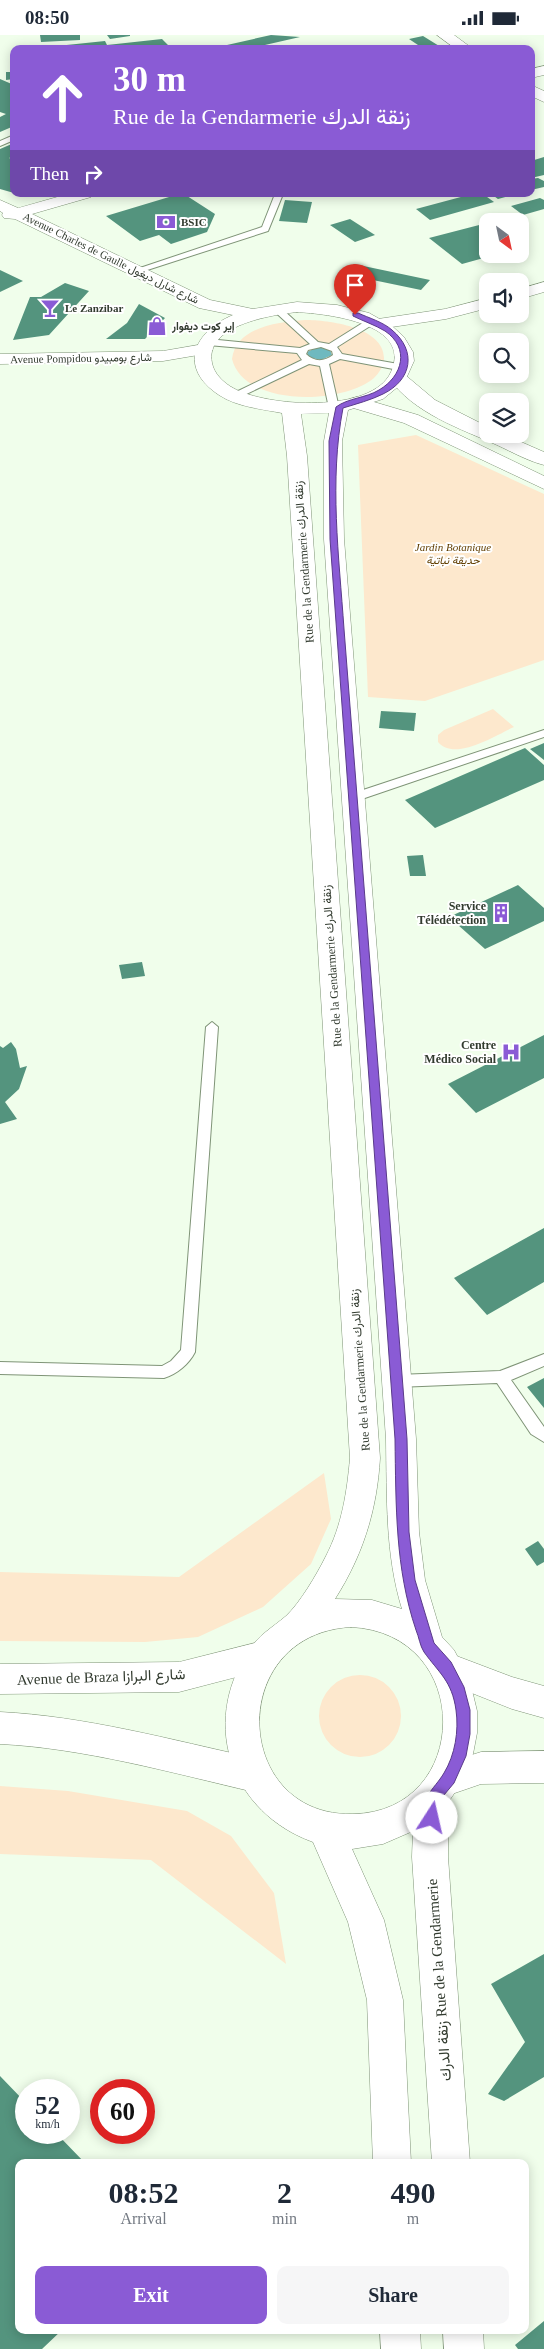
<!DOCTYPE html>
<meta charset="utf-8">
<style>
body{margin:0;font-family:"Times New Roman",Vazirmatn,serif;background:#f6f6f7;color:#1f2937;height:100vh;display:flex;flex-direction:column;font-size:19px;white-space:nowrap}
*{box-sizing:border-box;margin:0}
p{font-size:16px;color:#747a83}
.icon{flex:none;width:28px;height:28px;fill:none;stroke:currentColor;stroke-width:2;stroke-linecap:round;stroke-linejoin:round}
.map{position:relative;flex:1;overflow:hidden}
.side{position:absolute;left:15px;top:2124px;width:514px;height:175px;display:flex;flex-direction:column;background:#fff;border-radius:10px;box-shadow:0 2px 12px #0003}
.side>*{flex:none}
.banner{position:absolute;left:10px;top:10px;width:525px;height:152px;border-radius:10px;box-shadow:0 2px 12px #0003;background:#8a5bd5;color:#fff;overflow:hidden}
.needle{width:32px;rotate:147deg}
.buttons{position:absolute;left:479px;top:178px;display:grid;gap:10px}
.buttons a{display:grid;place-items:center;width:50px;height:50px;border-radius:10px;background:#fff;box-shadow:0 2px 12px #0003;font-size:25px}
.speed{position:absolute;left:15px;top:2044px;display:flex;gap:10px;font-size:25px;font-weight:700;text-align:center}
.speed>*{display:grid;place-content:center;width:65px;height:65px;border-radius:50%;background:#fff;box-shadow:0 2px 12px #0003;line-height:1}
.speed small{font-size:12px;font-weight:400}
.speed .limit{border:8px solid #d22;background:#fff;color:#111}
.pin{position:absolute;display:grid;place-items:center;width:42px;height:42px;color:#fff;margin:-51px -21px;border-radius:50% 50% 50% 0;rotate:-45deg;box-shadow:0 0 5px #0007}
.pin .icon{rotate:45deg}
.me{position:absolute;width:55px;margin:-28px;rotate:10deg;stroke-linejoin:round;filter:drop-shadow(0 0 4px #0008)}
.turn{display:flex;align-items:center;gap:18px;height:105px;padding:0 20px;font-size:22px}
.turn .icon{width:65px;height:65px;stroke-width:2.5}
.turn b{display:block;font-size:35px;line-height:42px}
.then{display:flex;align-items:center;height:48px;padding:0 20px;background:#0003;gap:10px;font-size:19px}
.eta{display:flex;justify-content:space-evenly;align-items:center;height:85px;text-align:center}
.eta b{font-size:30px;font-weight:800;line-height:35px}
.primary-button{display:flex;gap:10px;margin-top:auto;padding:10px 20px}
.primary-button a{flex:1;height:58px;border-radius:10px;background:#8a5bd5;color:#fff;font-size:20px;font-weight:800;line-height:58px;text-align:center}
.primary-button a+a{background:#f6f6f7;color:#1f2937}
.status{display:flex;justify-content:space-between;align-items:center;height:35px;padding:0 25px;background:#fff;direction:ltr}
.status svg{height:14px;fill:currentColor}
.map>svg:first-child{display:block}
.green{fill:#fde8cd}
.water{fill:#6fb9bf}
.building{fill:#54947e}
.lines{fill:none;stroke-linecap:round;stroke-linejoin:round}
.lane-casing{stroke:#7f9477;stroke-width:2}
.street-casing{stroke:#7f9477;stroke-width:1}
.secondary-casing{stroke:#7f9477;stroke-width:1}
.primary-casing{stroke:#7f9477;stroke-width:1}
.lane{fill:#fff;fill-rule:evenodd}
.street{fill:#fff;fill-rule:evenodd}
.secondary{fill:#fff;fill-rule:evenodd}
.primary{fill:#fff;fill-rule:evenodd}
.route{fill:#8a5bd5;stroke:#5a3b8a}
.labels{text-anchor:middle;stroke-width:4;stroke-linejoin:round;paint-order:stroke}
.far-poi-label{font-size:11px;font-weight:bold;fill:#323b2f;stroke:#fff;text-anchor:start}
.far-street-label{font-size:11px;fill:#323b2f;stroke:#fff}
.far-park-label{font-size:11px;font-style:italic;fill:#613e01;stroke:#fff}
.street-label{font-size:12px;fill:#323b2f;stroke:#fff}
.poi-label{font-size:12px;font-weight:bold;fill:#323b2f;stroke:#fff;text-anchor:end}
.near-street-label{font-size:15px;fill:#323b2f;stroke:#fff}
</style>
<div class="status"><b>08:50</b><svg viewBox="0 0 49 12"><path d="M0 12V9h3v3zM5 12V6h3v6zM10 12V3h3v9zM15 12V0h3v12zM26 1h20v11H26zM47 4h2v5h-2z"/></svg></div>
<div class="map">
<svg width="544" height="2314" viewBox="0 0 544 2314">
<rect width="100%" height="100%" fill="#f0feeb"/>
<path class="green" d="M 305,285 C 328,285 384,292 384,323 C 384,331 379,338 374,343 C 342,370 244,372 232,324 C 236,292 278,287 305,285 Z
M 416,400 L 544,459 L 544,625 L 425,666 L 368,662 L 358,410 Z
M 493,674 L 514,692 C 496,700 454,727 438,707 L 438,700 L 444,695 Z
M 324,1438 L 331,1484 L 311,1529 L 263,1572 L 198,1602 L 145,1607 L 0,1606 L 0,1537 L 179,1542 Z
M319 1681a41 41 0 1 1 82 0a41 41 0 1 1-82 0Z
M 0,1751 L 68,1756 L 187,1776 L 231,1801 L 274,1858 L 286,1929 L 151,1825 L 0,1819 Z"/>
<path class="water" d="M 318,312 L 330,315 L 332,320 L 321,325 L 308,322 L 307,317 Z"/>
<path class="building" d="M 40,0 L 80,0 L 80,5 L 41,7 Z
M 107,0 L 130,0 L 130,1 L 110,4 Z
M 271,0 L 300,2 L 247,14 L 233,14 L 227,10 Z
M 423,1 L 444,14 L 424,14 L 409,4 Z
M 162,4 L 172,14 L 58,14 L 57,11 L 105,6 L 107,10 Z
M 6,37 L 14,37 L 14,44 L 6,45 Z
M 0,44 L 14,50 L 14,91 L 0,97 L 0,82 L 6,79 L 0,77 Z
M 14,108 L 14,121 L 9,123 L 14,125 L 14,158 L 0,154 L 0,114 Z
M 544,122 L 544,140 L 531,143 L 531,126 Z
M 538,143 L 544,146 L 544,152 L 531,155 L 531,144 Z
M 179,159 L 184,159 L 215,179 L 207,197 L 171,209 L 159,200 L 140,206 L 106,181 Z
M 472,159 L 483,159 L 494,167 L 430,185 L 416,174 Z
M 491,159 L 516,159 L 498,164 Z
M 540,163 L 544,165 L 544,174 L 523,180 L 511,171 Z
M 285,165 L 312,167 L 307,188 L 279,186 Z
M 350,184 L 375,200 L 355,207 L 330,190 Z
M 483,189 L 488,192 L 488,219 L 498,219 L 462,229 L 429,203 Z
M 354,229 L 430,245 L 421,255 L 344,239 Z
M 0,235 L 23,246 L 0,257 Z
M 65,248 L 89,256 L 49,300 L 13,305 L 30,262 L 41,262 Z
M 139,269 L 165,283 L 145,304 L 106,304 L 127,288 Z
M 381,676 L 416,678 L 414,696 L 379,693 Z
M 544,708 L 544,725 L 530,714 Z
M 525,713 L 544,730 L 544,745 L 435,793 L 405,765 Z
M 423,820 L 426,841 L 410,841 L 407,821 Z
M 518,850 L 544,873 L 544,886 L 485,914 L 449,882 Z
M 142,927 L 145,941 L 122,944 L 119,930 Z
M 544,1000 L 544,1043 L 476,1078 L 448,1049 Z
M 11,1007 L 16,1014 L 20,1033 L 27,1031 L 19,1054 L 5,1067 L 17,1084 L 0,1089 L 0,1011 L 3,1013 Z
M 544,1193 L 544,1247 L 487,1280 L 454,1243 Z
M 544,1343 L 544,1373 L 527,1352 Z
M 538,1506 L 544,1514 L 544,1527 L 537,1531 L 525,1514 Z
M 544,1919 L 544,2042 L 504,2066 L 488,2059 L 525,2007 L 491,1949 Z
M 0,2041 L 26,2068 L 26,2098 L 56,2098 L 85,2128 L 19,2128 L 19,2295 L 62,2295 L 42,2314 L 0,2314 Z
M 544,2286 L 544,2314 L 518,2314 L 515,2310 Z"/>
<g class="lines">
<g class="lane-casing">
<path id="lane" d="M 14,100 L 14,105 L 0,111 L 0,106 Z
M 275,159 L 283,159 L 268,196 L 138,238 L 131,236 L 262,192 Z
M 274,272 L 280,272 L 318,307 L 329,309 L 369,284 L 375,284 L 375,288 L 337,312 L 342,319 L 404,330 L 409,333 L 404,336 L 340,324 L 329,329 L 339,373 L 334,376 L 329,373 L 320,331 L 309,329 L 238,363 L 232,363 L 232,359 L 302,325 L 297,318 L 208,310 L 204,307 L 208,304 L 300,313 L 310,309 L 274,276 ZM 321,312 L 332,316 L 333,320 C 324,327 314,327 306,319 L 308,315 Z
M 544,695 L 544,702 L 356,766 L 348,766 L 346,763 L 348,760 Z
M 212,987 L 218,992 L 195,1317 C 189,1329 177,1339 164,1343 L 0,1339 L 0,1327 L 162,1331 L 171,1326 L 181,1315 L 206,992 Z
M 544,1319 L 544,1331 L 511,1345 L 544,1392 L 544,1407 L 531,1399 L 497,1348 L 397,1352 L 392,1350 L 390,1346 L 392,1342 L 397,1340 L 500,1336 Z"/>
</g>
<g class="street-casing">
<path id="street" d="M 437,0 L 454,0 L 473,14 L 456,14 Z
M 531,50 L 544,56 L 544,67 L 531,61 Z"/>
</g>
<g class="secondary-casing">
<path id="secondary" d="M 544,247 L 544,257 L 520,264 L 520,254 Z
M 488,263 L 488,273 L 446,284 L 378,294 L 372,293 L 369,289 L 372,285 L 378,284 L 445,274 Z
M 204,309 L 210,310 L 213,314 L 210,318 L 163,326 L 0,329 L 0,319 L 163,316 Z
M 398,338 L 404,339 L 435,365 L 488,392 L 488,399 L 503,399 L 544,417 L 544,430 C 528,426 512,417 497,410 C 461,394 413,378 389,343 L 392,339 Z
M 357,362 L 418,380 L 544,441 L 544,454 L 404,388 L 350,372 L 348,368 L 350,364 Z
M 259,1607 L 271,1611 L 275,1622 L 271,1633 L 179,1657 L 0,1659 L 0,1629 L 179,1627 Z
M 446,1617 L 512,1642 L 544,1651 L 544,1683 L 512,1674 L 434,1643 L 430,1632 L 434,1621 Z
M 0,1677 C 84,1681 172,1705 254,1723 L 266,1728 L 271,1740 L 266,1752 L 254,1757 C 173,1738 83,1713 0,1709 Z
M 544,1716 L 544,1748 L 481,1749 L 449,1760 L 437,1755 L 432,1743 L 437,1731 L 481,1717 Z"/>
</g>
<g class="primary-casing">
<path id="primary" d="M 544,31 L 544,40 L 531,43 L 531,34 Z
M 68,159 L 93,159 L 91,162 L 32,179 L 210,265 L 253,274 L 297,267 L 337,270 L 369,278 L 392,291 L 404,302 L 413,317 L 414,326 L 405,346 L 383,364 L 348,375 L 342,406 L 344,504 L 416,1404 L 419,1497 L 425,1545 L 442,1602 L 454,1615 L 464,1634 L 472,1655 L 477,1676 L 477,1698 L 473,1719 L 460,1750 L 449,1766 L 448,1822 L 470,2128 L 432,2128 L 412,1822 L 413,1796 L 383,1809 L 352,1814 L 384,1885 L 403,1965 L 411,2128 L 373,2128 L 367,1965 L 348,1887 L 313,1807 C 232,1778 200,1690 248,1617 C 258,1600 272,1593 286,1581 C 300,1568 317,1539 326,1521 C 342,1490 347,1457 350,1423 L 287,421 L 282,378 C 262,374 237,372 219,360 C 178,333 193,297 233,280 L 199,273 L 15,184 L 4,183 L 2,180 L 3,178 L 0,176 L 0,165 L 18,173 ZM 297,277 C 328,279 413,288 391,337 C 372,379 267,372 233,353 C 224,348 214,339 212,328 C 204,290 272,280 297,277 ZM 329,378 L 324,406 L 324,504 L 386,1404 C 387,1462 385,1519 402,1574 L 372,1565 L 335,1564 C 363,1520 377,1475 380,1423 L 307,421 L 301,379 ZM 351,1592 C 475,1598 472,1777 353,1779 C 232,1782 225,1599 351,1592 Z
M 380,2295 L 420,2295 L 421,2314 L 381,2314 Z
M 443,2295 L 483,2295 L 484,2314 L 444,2314 Z"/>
</g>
<use href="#lane" class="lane"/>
<use href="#street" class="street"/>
<use href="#secondary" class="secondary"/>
<use href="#primary" class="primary"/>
</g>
<path class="route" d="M 353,278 L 358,278 C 369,283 383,287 392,295 C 417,316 412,345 383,359 C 371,365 356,369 343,373 C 329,446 339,521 344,594 L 407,1404 L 409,1497 L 415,1545 L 434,1608 L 451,1627 L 464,1652 L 470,1675 L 470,1699 L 466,1721 L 454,1748 L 439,1766 L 437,1788 L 432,1790 L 427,1788 C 417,1764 434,1755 444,1738 C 455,1720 459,1696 456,1675 C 452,1646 439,1638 424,1617 C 420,1611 419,1602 416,1595 C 395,1533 396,1470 395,1404 L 330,504 L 329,406 L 336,372 C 348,363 366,363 379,355 C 403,341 410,313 385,296 C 375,290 363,286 353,281 Z"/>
<defs>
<g id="bank-bare" transform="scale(1.5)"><path d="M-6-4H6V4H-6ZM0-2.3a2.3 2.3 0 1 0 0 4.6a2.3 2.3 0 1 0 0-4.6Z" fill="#8a5bd5" stroke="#fff" stroke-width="2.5" paint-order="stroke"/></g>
<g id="bar-bare" transform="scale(1.5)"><path d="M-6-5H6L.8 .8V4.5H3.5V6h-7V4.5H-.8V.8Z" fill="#8a5bd5" stroke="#fff" stroke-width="2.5" paint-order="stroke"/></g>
<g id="shop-bare" transform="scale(1.5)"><path d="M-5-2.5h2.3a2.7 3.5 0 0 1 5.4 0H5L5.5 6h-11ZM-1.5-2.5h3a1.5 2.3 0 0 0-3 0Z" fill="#8a5bd5" stroke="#fff" stroke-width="2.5" paint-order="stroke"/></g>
<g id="building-bare" transform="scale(1.5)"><path d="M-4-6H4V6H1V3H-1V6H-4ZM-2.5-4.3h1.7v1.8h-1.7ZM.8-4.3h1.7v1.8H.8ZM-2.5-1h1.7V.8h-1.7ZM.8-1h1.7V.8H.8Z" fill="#8a5bd5" stroke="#fff" stroke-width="2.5" paint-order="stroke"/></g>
<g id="hospital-bare" transform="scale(1.5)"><path d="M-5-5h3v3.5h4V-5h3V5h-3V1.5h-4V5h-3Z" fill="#8a5bd5" stroke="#fff" stroke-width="2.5" paint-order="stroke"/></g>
</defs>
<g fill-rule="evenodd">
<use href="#bank-bare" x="166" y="187"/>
<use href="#bar-bare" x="50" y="273"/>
<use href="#shop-bare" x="157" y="291"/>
<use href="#building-bare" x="501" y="878"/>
<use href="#hospital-bare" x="511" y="1017"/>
</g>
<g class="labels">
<g class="far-poi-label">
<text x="181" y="191">BSIC</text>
<text x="65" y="277">Le Zanzibar</text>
<text x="172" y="295">إير كوت ديفوار</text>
</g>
<g class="far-street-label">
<text transform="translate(111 223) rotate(26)" y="4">Avenue Charles de Gaulle شارع شارل ديغول</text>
<text transform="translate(81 323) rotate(-1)" y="4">Avenue Pompidou شارع بومبيدو</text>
</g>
<g class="far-park-label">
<text x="453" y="516">Jardin Botanique<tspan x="453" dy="13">حديقة نباتية</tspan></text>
</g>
<g class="street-label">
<text transform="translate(304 527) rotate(-94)" y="4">Rue de la Gendarmerie زنقة الدرك</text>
<text transform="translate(332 931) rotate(-94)" y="4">Rue de la Gendarmerie زنقة الدرك</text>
<text transform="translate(360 1335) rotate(-94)" y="4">Rue de la Gendarmerie زنقة الدرك</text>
</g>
<g class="poi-label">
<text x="486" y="875">Service<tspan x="486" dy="14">Télédétection</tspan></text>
<text x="496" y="1014">Centre<tspan x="496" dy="14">Médico Social</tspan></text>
</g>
<g class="near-street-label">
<text transform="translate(101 1642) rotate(-2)" y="5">Avenue de Braza شارع البرازا</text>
<text transform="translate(439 1945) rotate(-94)" y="5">زنقة الدرك Rue de la Gendarmerie</text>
</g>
</g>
</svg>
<div class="buttons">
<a><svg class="needle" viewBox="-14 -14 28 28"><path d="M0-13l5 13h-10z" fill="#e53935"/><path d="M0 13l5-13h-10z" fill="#747a83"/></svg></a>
<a><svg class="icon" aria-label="sound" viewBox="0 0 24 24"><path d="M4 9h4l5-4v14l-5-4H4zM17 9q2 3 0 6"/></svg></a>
<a><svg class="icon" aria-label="search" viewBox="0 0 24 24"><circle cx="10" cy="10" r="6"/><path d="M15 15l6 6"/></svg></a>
<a><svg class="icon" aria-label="layers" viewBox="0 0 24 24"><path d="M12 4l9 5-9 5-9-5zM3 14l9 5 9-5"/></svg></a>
</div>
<div class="speed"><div>52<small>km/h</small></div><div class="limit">60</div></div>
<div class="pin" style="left:355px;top:280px;background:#d93025"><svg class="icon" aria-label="arrive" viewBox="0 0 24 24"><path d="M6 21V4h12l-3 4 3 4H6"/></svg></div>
<svg class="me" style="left:432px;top:1783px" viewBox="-20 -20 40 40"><circle r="19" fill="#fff"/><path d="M0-13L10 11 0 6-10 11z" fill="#8a5bd5"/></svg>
<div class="banner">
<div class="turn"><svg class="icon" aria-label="ahead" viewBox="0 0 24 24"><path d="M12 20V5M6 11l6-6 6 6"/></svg><div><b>30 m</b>Rue de la Gendarmerie زنقة الدرك</div></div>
<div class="then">Then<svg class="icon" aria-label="right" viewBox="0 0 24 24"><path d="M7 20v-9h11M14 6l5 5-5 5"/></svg></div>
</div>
<section class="side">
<div class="eta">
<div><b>08:52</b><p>Arrival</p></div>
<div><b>2</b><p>min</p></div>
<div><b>490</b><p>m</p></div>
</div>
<div class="primary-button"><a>Exit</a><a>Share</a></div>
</section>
</div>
